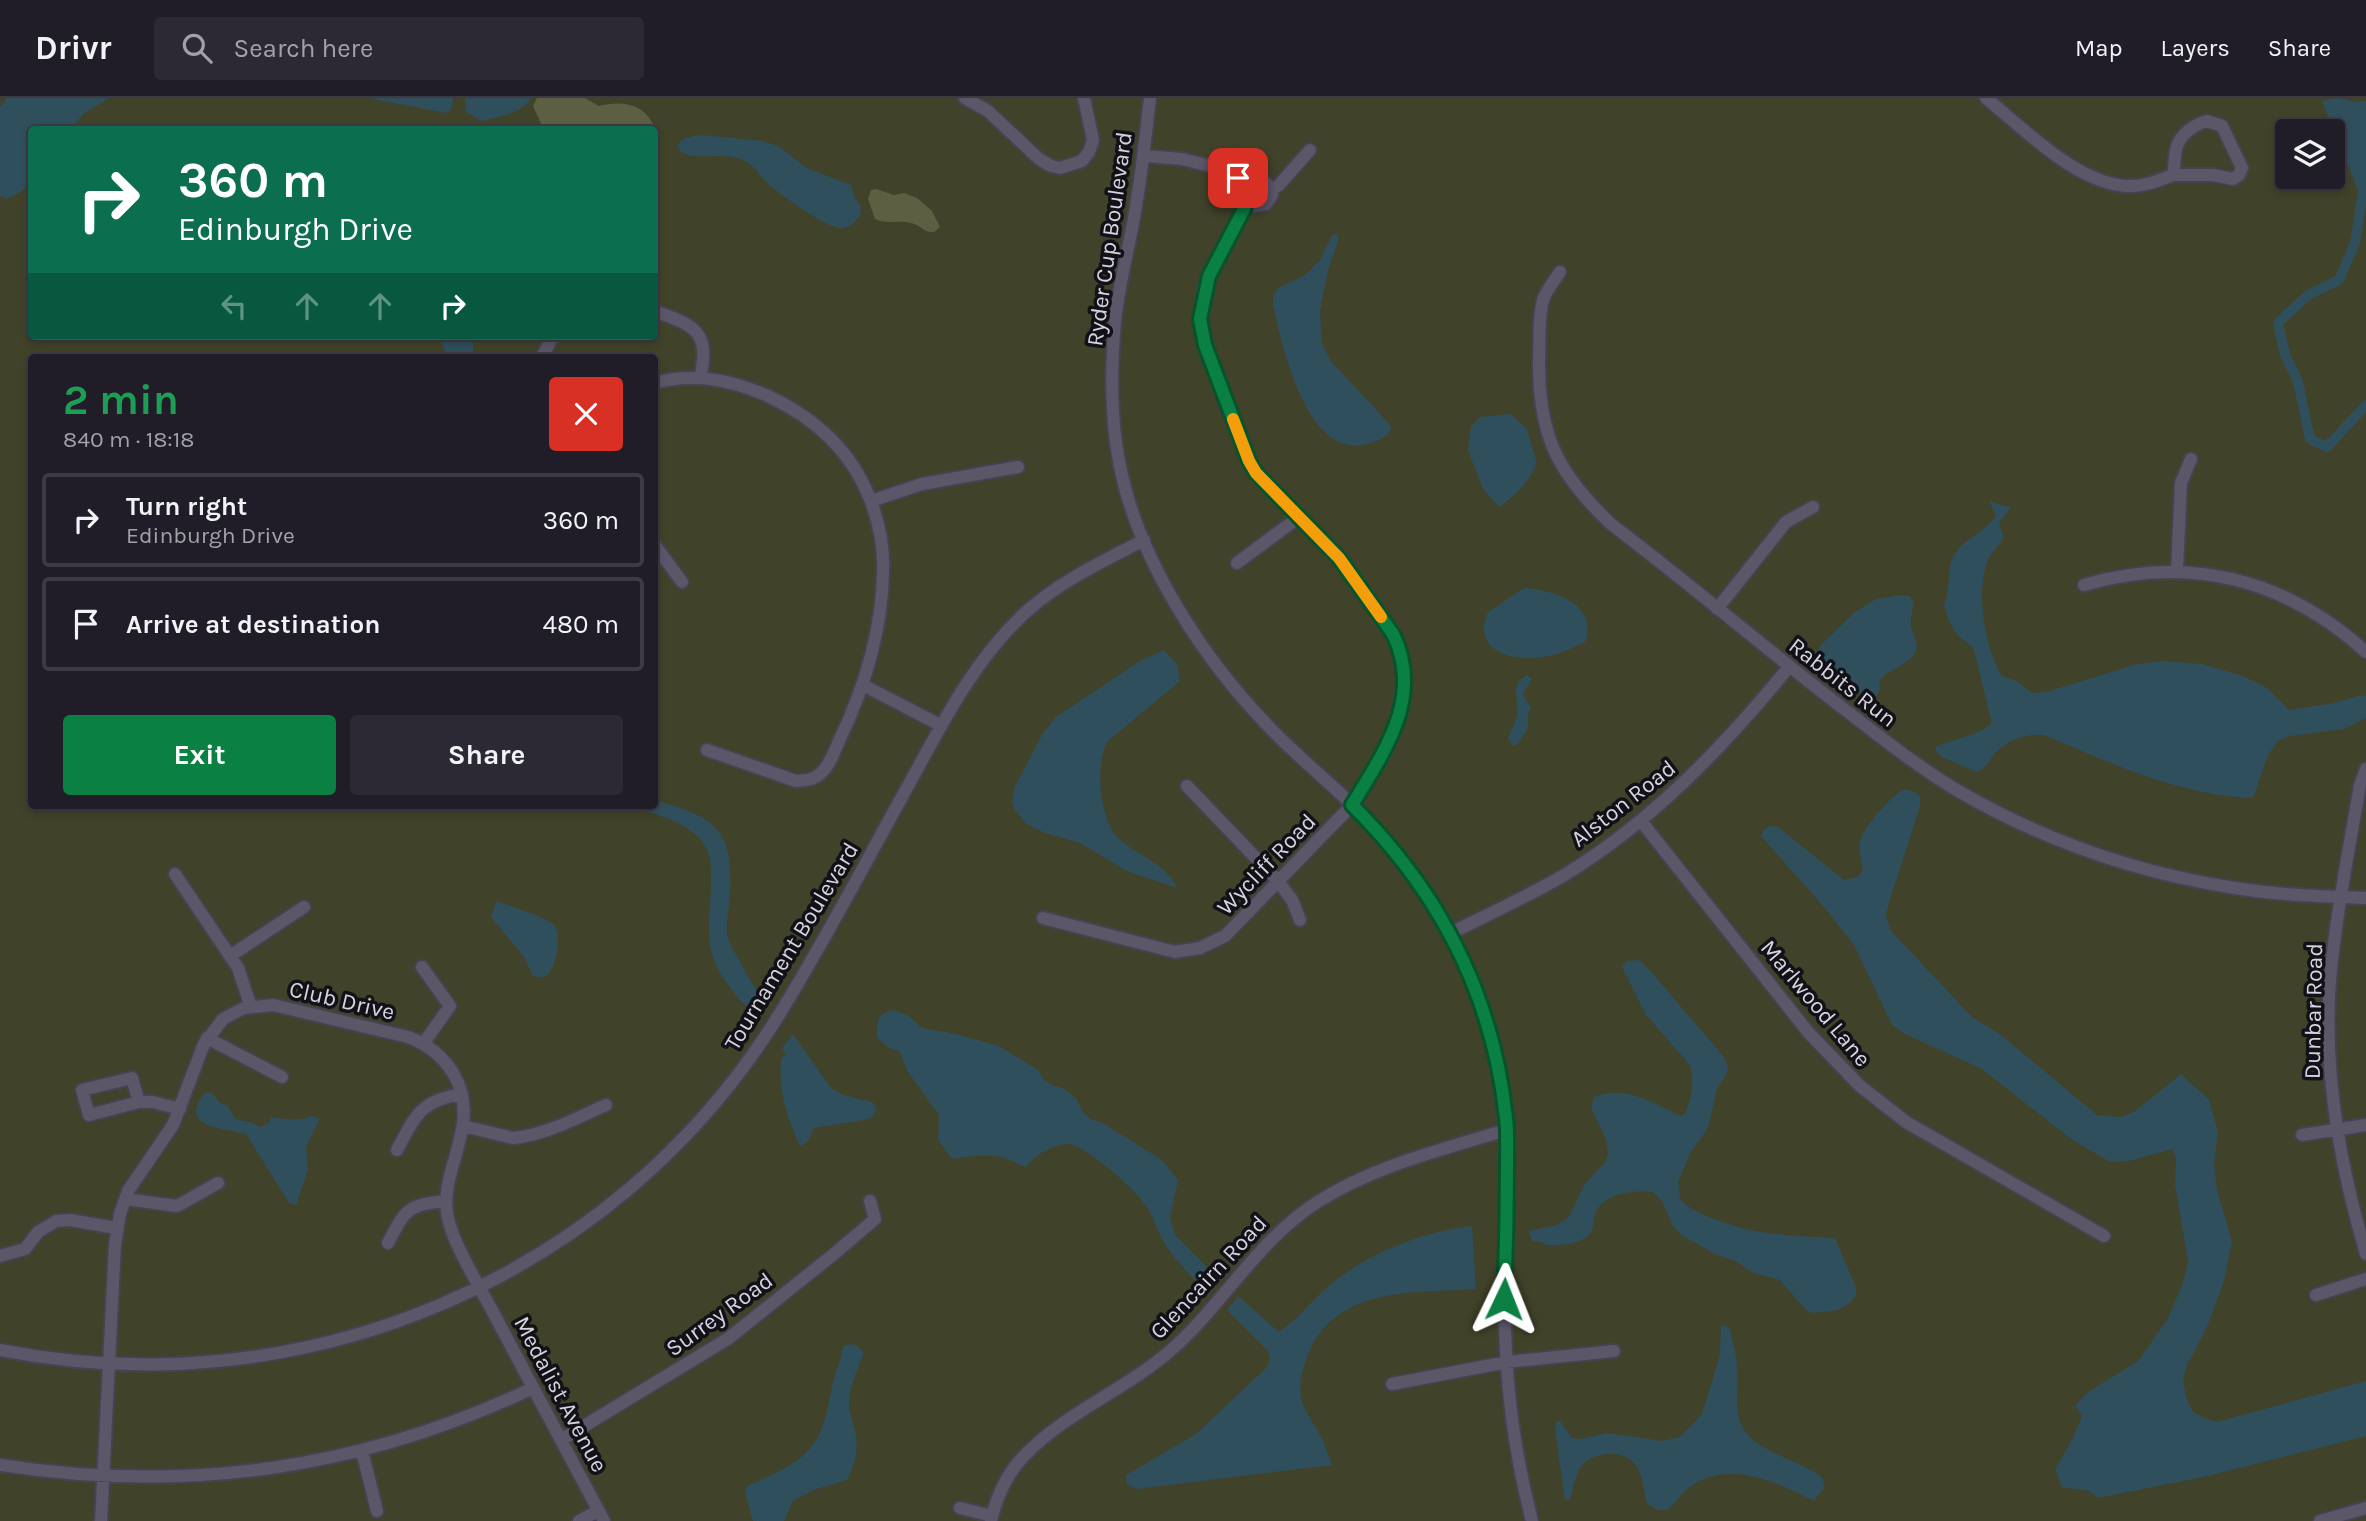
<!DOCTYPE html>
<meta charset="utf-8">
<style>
body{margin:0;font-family:Karla,sans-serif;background:#2d2934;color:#f1f3f6;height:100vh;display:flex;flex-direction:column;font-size:26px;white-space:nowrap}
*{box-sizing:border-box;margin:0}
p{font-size:23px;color:#a2a1a8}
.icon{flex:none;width:38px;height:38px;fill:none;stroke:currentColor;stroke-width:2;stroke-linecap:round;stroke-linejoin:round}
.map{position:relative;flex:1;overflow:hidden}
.sheet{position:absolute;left:28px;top:256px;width:630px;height:455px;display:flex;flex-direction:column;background:#201c28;border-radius:7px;box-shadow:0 4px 10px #0003,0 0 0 2px #3d3a45}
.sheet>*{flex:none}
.top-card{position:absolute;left:28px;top:28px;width:630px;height:214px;border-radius:7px;box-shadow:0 4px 10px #0003,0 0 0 2px #3d3a45;background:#0b6e4f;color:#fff;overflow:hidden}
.fabs{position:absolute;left:2275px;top:21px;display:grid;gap:14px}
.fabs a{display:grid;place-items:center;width:70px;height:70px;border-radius:7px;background:#201c28;box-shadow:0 4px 10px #0003,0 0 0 2px #3d3a45;font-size:35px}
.pin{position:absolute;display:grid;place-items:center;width:60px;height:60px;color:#fff;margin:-30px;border-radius:14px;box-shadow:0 4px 10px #0006}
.me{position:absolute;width:77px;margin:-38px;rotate:2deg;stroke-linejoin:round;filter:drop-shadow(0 0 5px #0008)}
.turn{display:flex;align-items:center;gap:24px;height:147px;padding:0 35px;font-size:32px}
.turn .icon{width:91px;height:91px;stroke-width:2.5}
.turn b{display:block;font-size:49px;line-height:60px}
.lanes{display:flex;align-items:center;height:66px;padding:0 35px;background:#0003;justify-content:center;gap:35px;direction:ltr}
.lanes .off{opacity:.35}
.round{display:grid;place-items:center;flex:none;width:74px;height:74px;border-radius:7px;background:#2d2934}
.headline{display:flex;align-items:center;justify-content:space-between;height:119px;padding:0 35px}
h1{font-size:42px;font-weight:700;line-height:52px;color:#1e9e55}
.primary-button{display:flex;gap:14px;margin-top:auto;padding:14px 35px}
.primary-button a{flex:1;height:80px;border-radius:7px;background:#0b8043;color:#fff;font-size:28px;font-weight:700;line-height:80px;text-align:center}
.primary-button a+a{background:#2d2934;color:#f1f3f6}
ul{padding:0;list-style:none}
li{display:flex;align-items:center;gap:21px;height:94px;margin:0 14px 10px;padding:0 21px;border:4px solid #3d3a45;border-radius:7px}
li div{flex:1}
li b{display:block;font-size:26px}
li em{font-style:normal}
header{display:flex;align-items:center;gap:42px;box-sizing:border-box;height:98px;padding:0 35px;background:#201c28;border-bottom:2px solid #3d3a45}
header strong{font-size:33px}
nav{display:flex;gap:38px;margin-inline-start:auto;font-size:24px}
.search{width:490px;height:63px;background:#2d2934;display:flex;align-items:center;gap:18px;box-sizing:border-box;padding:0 24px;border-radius:7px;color:#a2a1a8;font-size:26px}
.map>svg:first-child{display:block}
.green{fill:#404229;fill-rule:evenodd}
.forest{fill:#5d5f43}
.water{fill:#304f5c}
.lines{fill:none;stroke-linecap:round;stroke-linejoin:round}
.canal{stroke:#304f5c;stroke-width:10}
.minor-casing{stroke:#474250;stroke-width:16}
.minor{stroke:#5b5668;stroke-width:12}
.route-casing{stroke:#07532c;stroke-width:18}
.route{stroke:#0b8043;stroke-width:12}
.slow{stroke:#f59e0b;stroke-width:12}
.labels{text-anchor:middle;stroke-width:7;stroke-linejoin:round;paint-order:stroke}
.street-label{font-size:23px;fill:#d7d4df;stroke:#131118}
</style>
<header>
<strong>Drivr</strong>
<div class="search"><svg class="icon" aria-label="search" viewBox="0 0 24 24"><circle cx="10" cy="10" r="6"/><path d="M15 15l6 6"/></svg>Search here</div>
<nav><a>Map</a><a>Layers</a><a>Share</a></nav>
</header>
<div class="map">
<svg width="2366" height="1423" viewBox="0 0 2366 1423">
<rect width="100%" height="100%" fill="#2b2636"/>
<path class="green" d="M 0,0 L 2366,0 L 2366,1423 L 0,1423 ZM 32,32 L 654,32 L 654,238 L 32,238 ZM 2287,33 L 2333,33 L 2333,79 L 2287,79 ZM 32,259 L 654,259 L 654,707 L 32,707 Z"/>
<path class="forest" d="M 537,0 L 585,0 L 599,8 C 619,3 642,4 653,26 L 651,31 L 550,31 L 542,28 L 533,8 Z
M 876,91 L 894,97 L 904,95 L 917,100 L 932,113 L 940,129 L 934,134 C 924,135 923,129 914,126 C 902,121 887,127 875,121 L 868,101 L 871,92 Z"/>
<path class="water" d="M 7,0 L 109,0 L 83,16 L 71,31 L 32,32 L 31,82 L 21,94 L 6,101 L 0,98 L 0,9 Z
M 368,0 L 453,0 L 451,12 L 446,15 Z
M 465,0 L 531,0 C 518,18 500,18 481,23 L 466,14 Z
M 2338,0 L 2357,4 L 2366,3 L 2366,93 L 2359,95 L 2322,3 Z
M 702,37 L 763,43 L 778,48 L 807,70 L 851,87 L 854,98 L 861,109 L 860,118 C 856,123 850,129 843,130 C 829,133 777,94 766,84 C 761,79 757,72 751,67 C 727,47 688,70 677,48 C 681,39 692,38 702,37 Z
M 1337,136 L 1339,141 L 1328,172 L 1320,213 L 1322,246 L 1330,262 L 1392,329 C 1386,341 1375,345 1361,347 C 1306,356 1282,247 1273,208 L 1273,198 L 1278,190 L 1305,177 L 1320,162 L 1332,137 Z
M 438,238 L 472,238 L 474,259 L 448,259 Z
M 1511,316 L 1527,331 L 1537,365 C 1528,385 1516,397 1499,409 L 1483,391 L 1468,352 L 1471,328 L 1481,319 Z
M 1989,403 L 2011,410 L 2002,420 L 1999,427 L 2004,440 C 1999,447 1991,455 1988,462 C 1975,493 1985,551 2002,578 L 2017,583 L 2032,595 L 2046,594 L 2137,566 L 2161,563 L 2202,566 L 2243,578 L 2267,590 L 2289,612 L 2334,605 L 2362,597 L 2366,598 L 2366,620 L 2344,631 L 2290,638 L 2279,642 L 2268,657 L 2253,700 C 2181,698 2110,665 2044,637 C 2027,636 2009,641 1996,654 C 1989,662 1987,670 1977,674 L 1942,659 L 1936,653 L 1936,649 C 1954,640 1976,639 1991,626 L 1991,622 L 1974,552 C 1969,546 1966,544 1960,539 C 1951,531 1947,518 1944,507 C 1952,490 1945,469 1956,454 C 1967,438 1988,433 1996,417 Z
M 1525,490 C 1555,492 1599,507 1585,544 C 1573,550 1558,557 1544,559 C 1512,564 1471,553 1488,514 C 1501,507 1511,497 1525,490 Z
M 1900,497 L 1909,498 L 1914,504 C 1913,511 1910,520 1911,527 C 1912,539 1923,547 1912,559 C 1902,569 1888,572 1879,583 L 1880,592 L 1877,598 C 1859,602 1846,582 1835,571 L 1817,575 L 1812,569 L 1817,564 L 1817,554 L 1822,546 L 1855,514 L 1876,501 Z
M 1164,552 L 1177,566 L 1180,583 L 1108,643 C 1094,663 1100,724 1119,741 C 1138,758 1167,766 1177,790 L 1127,773 L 1080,745 L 1045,735 L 1026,726 L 1015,712 L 1012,705 L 1015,688 L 1043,635 L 1056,619 L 1140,563 Z
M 1527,577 L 1532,581 L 1523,596 L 1531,610 L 1528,615 L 1528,630 L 1517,647 L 1513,648 L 1508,640 C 1510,633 1515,626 1517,618 C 1520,603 1508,587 1527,577 Z
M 1903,691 L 1916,694 L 1920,699 L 1920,709 L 1890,801 L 1886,817 L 1890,832 L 1972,919 L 2001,937 L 2097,1017 L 2120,1019 L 2134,1014 L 2181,976 L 2209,1002 L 2218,1033 L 2214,1066 L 2217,1092 L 2232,1143 L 2224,1183 L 2207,1229 L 2186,1269 L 2183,1283 L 2187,1302 L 2193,1314 L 2207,1321 L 2217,1324 L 2366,1283 L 2366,1338 L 2208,1378 L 2098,1400 L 2089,1393 L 2062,1389 L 2055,1371 C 2064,1357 2078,1332 2082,1317 L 2075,1308 L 2088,1294 L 2138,1263 L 2167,1222 L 2183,1185 L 2188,1163 L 2175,1086 L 2176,1060 L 2172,1051 L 2129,1063 L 2110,1064 L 2071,1041 L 1982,971 L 1905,936 L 1892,927 L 1854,847 L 1823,808 L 1761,738 L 1763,733 L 1769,728 L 1778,729 L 1844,782 L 1857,779 L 1863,773 C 1862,763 1858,753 1860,744 C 1862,730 1891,699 1903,691 Z
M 655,702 C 715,720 734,729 730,797 C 729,811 725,827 728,840 C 730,849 756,891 762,901 L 756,911 C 745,911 739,901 732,892 C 699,851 711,827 711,780 C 711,769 711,757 705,748 C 689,722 653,716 625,707 L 654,707 Z
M 497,803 C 511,809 545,818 554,827 C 563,837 556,874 544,879 C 541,880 536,878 533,878 L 524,859 L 491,819 Z
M 1639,862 L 1648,870 L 1724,959 L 1728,969 L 1726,977 L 1717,990 L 1708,1030 L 1691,1054 L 1678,1084 L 1680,1100 C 1688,1111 1700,1115 1712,1120 C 1754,1137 1791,1138 1835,1140 L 1856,1189 L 1856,1196 L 1850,1205 L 1838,1212 L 1813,1215 L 1806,1212 L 1780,1182 L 1751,1174 L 1736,1163 L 1717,1157 L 1681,1137 L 1673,1128 L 1662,1103 L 1653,1094 C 1633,1092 1603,1095 1595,1116 C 1593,1123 1594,1132 1589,1137 C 1581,1146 1557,1148 1546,1147 L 1542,1144 L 1532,1143 L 1529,1133 L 1557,1127 L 1569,1119 L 1584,1087 L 1606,1063 L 1608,1055 L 1606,1042 L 1591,1010 L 1594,999 C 1626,986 1653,1005 1681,1018 L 1685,1016 C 1691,1000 1695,984 1690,967 L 1646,917 L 1622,869 L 1627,863 Z
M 894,912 L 909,918 L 922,930 L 952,935 L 999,948 L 1038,972 L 1044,982 L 1054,988 L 1061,989 L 1068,994 L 1077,1001 L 1083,1014 L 1092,1022 L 1101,1024 L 1162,1062 L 1178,1082 L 1170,1120 L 1175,1137 L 1220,1182 L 1208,1197 C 1195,1182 1181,1168 1169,1152 C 1159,1139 1155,1123 1147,1109 C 1137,1093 1086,1047 1068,1046 C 1053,1046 1034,1058 1026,1069 C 1018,1067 1012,1062 1004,1060 C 989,1055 967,1059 952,1061 L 938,1042 L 939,1017 L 908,974 L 899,953 L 889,950 L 877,940 C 876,926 877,914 894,912 Z
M 793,936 L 831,990 C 843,999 860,1000 874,1005 L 876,1013 L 870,1021 L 814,1030 L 807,1044 L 800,1048 C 787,1020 778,992 781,960 L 786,956 L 782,950 Z
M 211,994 L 220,1005 L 227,1007 C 229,1010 230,1014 233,1017 C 239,1026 249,1020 259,1029 L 270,1024 L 270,1019 C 286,1021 296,1024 312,1018 L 320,1021 L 306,1049 L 308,1071 L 296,1107 L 289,1105 L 246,1036 C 222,1030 177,1029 205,995 Z
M 1472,1128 L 1476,1191 C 1414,1195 1335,1188 1308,1257 C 1302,1272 1298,1287 1302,1304 C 1306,1315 1314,1326 1320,1337 C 1325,1346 1328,1357 1332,1367 L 1136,1391 L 1127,1386 L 1126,1377 L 1196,1336 L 1266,1270 L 1270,1262 L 1268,1253 L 1227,1212 L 1238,1198 L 1279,1234 C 1297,1222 1308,1206 1323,1193 C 1362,1157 1420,1134 1472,1128 Z
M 1721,1227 L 1729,1229 C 1732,1241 1736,1254 1737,1267 C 1740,1297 1728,1326 1759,1346 C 1779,1359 1802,1365 1822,1379 L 1825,1389 L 1814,1403 C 1777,1384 1728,1361 1690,1389 C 1681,1395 1676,1406 1667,1412 L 1658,1412 L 1647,1406 C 1644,1394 1643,1379 1637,1369 C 1626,1351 1597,1353 1583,1366 C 1575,1375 1573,1391 1570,1402 L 1565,1402 L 1555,1331 L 1556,1324 L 1560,1323 L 1572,1340 L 1580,1341 L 1608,1335 L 1662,1343 L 1680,1339 L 1702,1316 L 1720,1257 Z
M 851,1246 L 856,1247 L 863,1254 L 863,1258 C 857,1273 849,1289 849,1306 C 849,1313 852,1321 854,1328 C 859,1349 857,1363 847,1382 L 813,1392 L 793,1403 L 784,1423 L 753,1423 L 745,1395 L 746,1389 C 763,1380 783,1373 799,1361 C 829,1338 826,1305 836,1274 C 839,1265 842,1258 843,1248 Z"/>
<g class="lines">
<path class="canal" d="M 2365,82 L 2355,145 L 2339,182 L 2308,197 L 2278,225 L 2285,257 L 2298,284 L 2310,341 L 2327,349 L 2366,307"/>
<g class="minor-casing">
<path id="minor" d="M 965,0 L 988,13 L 1039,61 L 1051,68 L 1060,70 L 1082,63 L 1089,54 L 1093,42 L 1084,0
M 1150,0 C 1146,36 1142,72 1136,108 C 1130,146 1119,185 1115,223 C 1111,269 1110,318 1119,363 C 1137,462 1206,566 1276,636 C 1308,668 1342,695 1373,727 C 1383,739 1392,752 1402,764 C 1439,812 1460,848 1481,906 C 1516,1005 1505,1097 1505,1199 C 1504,1275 1513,1350 1532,1423
M 1986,0 C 2024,31 2080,89 2132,88 C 2147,88 2159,82 2173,77
M 2207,23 L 2222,28 L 2242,70 L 2239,77 L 2233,81 L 2213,77 L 2173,77 C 2175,67 2174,57 2177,48 C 2181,36 2195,26 2207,23 Z
M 1242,86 L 1263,82 L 1269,89 L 1272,97 L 1266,106 L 1245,109
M 1270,92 L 1279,87 L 1310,52
M 1560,174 C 1554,183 1546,193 1543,202 C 1538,220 1540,242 1539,261 C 1538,336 1557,375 1611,426 C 1690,486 1765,550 1844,611 C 1882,640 1919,670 1960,694 C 2043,742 2135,774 2229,789 C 2274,797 2320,798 2366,800
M 654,213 C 694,227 711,233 700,280
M 542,259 L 553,238
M 654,285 C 694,274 731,282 768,298 C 815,320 851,352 870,401 C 879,424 884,450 883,474 C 882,533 864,591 839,643 C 834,654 830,667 821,675 C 814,682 806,682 796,683 L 707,652
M 871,403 L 922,386 L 1018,369
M 654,446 L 682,484
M 1237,465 L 1299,419
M 2177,473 L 2181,385 L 2191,361
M 2084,487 C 2188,456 2286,481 2366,554
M 1717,511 L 1786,424 L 1813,409
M 863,587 L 940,627
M 2366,671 L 2360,687 C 2349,751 2336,816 2330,882 C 2323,974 2340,1068 2366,1156
M 1187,688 L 1278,783 L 1292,802 L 1300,822
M 1641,723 L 1808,934 L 1860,988 L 1906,1024 L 2104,1138
M 175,776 L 238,870 L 251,909
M 1043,820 L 1175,854 L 1200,850 L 1225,838 L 1352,707 L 1383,658 L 1393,637 L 1400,616 L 1404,575 L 1399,548 L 1393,536 L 1339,460 L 1256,375 L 1249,363 L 1205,247 L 1200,221 L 1204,191 L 1209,178 L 1245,109 L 1245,93 L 1242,86 L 1232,76 L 1210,68 L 1182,61 L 1144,58
M 1451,835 C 1489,816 1529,798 1566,776 C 1654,722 1724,648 1789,569
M 230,858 L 304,809
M 422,869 L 450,908 L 423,946
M 207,940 L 282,979
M 139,1004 L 89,1017 L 82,992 L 132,980 L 139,1004 L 153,1004 L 180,1011
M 463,1028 L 513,1040 C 545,1037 577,1020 606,1007
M 2302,1037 L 2366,1027
M 397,1052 C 415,1018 421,1002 462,996
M 125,1101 L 177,1108 L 218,1085
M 388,1145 C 406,1111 407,1107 446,1103
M 0,1158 L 25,1151 L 38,1134 L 56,1123 L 70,1122 L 116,1130
M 2316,1197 L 2366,1181
M 0,1252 C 301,1312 614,1182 777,920 C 824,845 865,765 908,688 C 942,626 974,561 1027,513 C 1062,482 1104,463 1144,442
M 1392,1286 L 1507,1264 L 1614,1253
M 561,1342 L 729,1240 L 834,1156 L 875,1121 L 870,1103
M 362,1353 L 377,1413
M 0,1367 C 187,1396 362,1371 533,1290
M 960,1410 L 992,1418
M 101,1423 L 115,1146 L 120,1116 L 128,1093 L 173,1027 L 204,946 L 223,921 L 244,910 L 273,907 L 408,939 C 427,946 442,957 453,975 C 484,1027 437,1072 448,1120 C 453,1146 481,1191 494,1216 C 531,1285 568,1354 604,1423
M 579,1423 L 598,1413
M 991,1423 C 996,1400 1007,1375 1024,1358 C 1066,1314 1125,1292 1170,1253 C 1224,1206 1257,1142 1319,1103 C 1377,1067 1441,1052 1506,1032
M 2320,1423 L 2366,1410"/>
</g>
<use href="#minor" class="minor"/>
</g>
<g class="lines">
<g class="route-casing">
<path id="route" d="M 1238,80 L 1245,93 L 1245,109 L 1209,178 L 1200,221 L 1205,247 L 1249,363 L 1256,375 L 1339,460 L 1393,536 C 1424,599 1384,654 1352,707 C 1439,793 1493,898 1506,1020 C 1508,1036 1507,1052 1507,1068 C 1507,1112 1506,1156 1504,1201"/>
</g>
<use href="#route" class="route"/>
<path class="slow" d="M 1233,321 L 1249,363 L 1256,375 L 1339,460 L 1381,519"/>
</g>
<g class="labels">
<g class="street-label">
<text transform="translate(1109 141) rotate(-82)" y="8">Ryder Cup Boulevard</text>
<text transform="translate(1843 584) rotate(38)" y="8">Rabbits Run</text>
<text transform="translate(1623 705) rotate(-38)" y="8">Alston Road</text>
<text transform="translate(1266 766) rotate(-46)" y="8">Wycliff Road</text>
<text transform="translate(791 848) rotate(-59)" y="8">Tournament Boulevard</text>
<text transform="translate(342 902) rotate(13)" y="8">Club Drive</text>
<text transform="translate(1816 905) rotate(50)" y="8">Marlwood Lane</text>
<text transform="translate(2313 913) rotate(-89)" y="8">Dunbar Road</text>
<text transform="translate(1208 1179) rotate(-47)" y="8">Glencairn Road</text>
<text transform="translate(719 1216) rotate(-36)" y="8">Surrey Road</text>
<text transform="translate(561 1296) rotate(62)" y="8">Medalist Avenue</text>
</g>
</g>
</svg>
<div class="fabs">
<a><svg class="icon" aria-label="layers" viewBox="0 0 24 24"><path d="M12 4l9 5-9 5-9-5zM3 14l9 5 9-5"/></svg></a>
</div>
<div class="pin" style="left:1238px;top:80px;background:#d93025"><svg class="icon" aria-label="arrive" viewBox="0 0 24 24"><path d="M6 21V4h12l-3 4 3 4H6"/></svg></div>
<svg class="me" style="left:1504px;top:1201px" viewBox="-20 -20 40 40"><path d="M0-17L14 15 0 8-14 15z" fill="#0b8043" stroke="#fff" stroke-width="4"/></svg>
<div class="top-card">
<div class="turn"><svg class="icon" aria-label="right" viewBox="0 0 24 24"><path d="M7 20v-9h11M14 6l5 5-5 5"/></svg><div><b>360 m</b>Edinburgh Drive</div></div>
<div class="lanes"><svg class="icon off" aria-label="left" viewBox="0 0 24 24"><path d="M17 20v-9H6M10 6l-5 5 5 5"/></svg><svg class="icon off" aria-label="ahead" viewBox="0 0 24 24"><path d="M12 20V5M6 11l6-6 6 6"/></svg><svg class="icon off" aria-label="ahead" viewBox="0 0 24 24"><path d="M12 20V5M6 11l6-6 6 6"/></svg><svg class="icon" aria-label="right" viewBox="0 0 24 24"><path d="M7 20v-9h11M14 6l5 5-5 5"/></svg></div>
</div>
<section class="sheet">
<div class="headline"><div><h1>2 min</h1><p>840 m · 18:18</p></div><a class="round" style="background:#d93025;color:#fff"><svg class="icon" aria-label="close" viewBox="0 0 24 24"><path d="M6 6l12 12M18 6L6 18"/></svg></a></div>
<ul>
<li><svg class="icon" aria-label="right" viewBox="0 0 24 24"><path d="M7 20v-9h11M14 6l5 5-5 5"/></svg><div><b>Turn right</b><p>Edinburgh Drive</p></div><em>360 m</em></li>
<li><svg class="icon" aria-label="arrive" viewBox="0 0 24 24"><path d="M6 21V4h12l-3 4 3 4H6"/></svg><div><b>Arrive at destination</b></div><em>480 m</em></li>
</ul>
<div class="primary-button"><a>Exit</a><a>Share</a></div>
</section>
</div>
